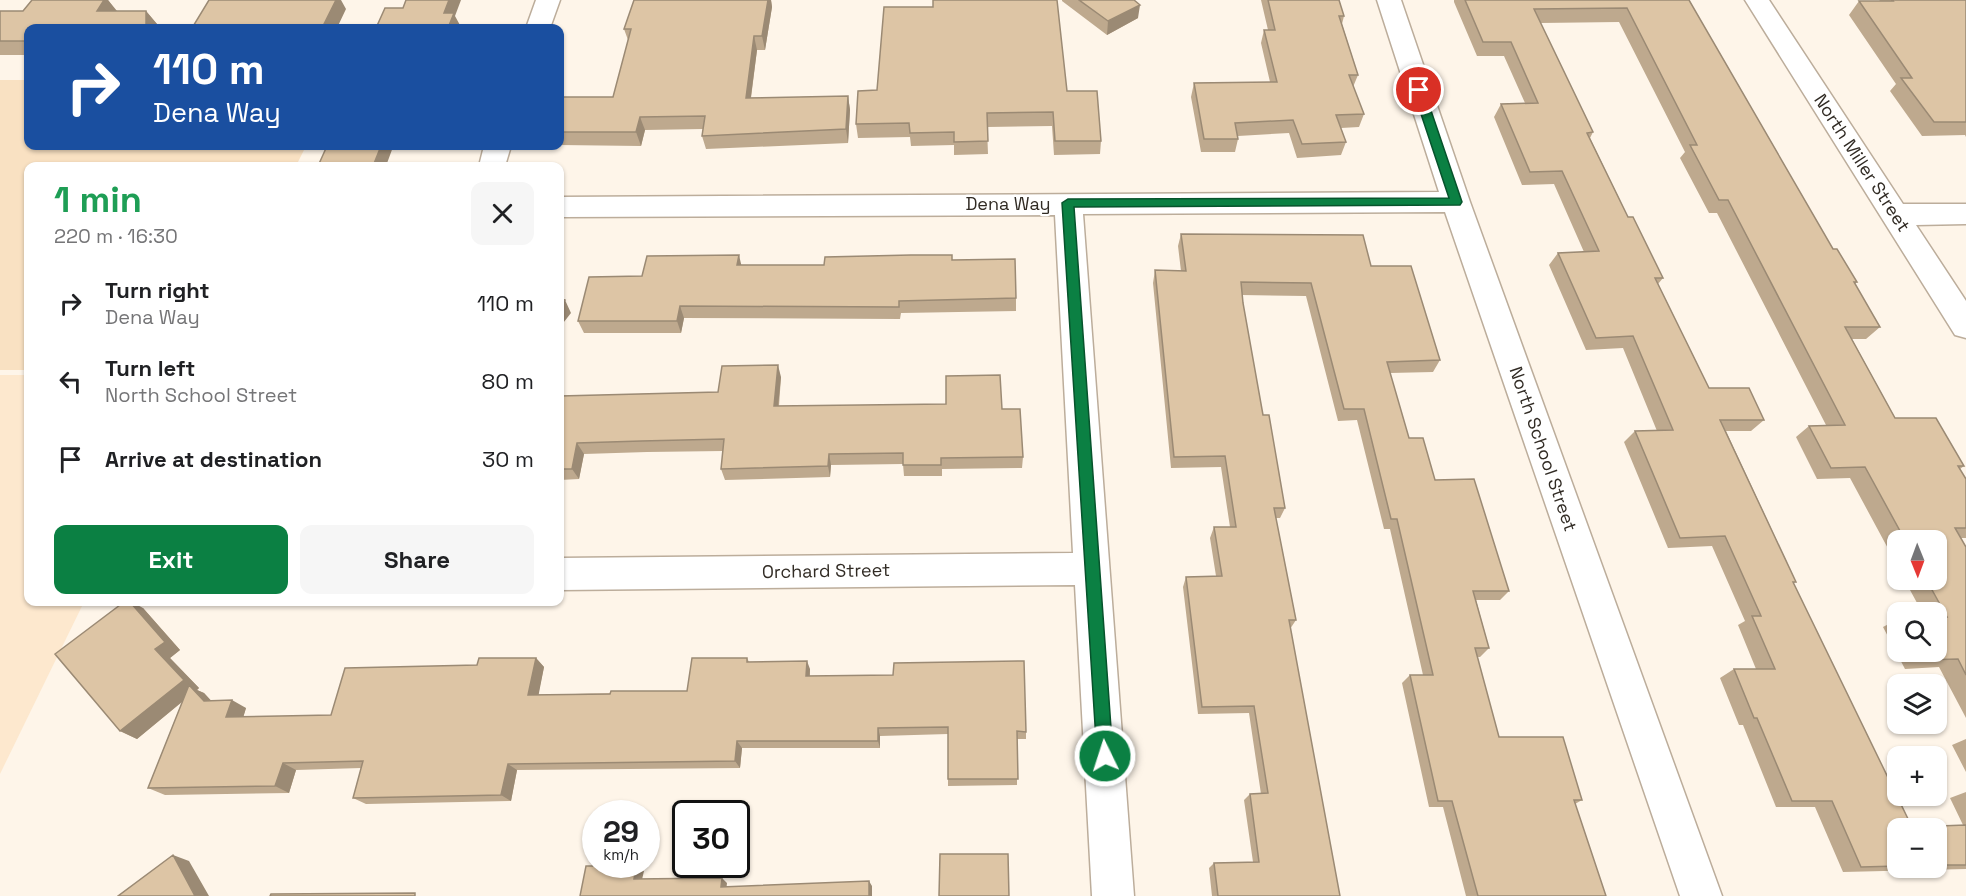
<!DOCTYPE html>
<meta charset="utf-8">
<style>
body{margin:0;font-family:"Space Grotesk",sans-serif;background:#f6f6f6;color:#202124;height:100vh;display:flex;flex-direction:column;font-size:22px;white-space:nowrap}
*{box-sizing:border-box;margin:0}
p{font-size:20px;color:#757577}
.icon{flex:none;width:33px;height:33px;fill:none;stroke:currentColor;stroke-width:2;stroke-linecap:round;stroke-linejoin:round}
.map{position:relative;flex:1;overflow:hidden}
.panel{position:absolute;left:24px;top:162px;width:540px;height:444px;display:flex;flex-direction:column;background:#fff;border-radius:12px;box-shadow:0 2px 4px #0004}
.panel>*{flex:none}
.hud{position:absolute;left:24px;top:24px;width:540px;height:126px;border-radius:12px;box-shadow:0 2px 4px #0004;background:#1a4fa0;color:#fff;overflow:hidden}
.needle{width:39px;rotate:179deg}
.fabs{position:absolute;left:1887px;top:530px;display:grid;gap:12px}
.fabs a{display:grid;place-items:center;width:60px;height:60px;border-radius:12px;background:#fff;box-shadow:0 2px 4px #0004;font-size:30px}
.speed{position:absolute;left:582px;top:800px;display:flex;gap:12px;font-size:30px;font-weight:700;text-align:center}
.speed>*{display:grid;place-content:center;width:78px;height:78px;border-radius:50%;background:#fff;box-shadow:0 2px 4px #0004;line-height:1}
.speed small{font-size:15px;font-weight:400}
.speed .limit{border:3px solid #111;border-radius:9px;background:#fff;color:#111}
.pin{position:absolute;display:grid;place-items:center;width:51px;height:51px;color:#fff;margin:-26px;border:3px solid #fff;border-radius:50%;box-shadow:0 2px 6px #0007}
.me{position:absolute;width:66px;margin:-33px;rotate:356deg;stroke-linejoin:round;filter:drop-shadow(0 0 4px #0008)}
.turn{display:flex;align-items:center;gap:21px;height:126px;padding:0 30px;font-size:27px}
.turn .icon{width:78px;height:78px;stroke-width:2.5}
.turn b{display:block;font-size:42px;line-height:51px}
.round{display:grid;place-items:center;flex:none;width:63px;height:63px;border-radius:12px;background:#f6f6f6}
.overview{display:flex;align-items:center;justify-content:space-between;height:102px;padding:0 30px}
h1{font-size:36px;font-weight:700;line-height:45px;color:#1e9e55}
.action{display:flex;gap:12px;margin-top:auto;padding:12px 30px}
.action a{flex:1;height:69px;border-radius:12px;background:#0b8043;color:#fff;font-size:24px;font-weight:700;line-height:69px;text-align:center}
.action a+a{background:#f6f6f6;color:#202124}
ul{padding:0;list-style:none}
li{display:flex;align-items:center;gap:18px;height:78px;padding:0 30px}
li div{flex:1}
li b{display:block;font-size:22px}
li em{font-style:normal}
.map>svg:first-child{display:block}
.built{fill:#fde8ce}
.green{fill:#f9e1c2}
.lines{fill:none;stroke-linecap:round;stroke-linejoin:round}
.street-casing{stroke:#bcad9b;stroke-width:3}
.street{fill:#fff;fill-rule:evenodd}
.wall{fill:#bea98e;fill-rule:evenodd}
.shaded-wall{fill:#9b8a74}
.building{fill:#ddc5a5;stroke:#9b8a74;stroke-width:1.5}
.route{fill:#0b8043;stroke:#07532c;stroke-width:1.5}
.labels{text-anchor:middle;stroke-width:4.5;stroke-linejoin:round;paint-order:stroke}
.street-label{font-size:18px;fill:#312b24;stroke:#fff}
</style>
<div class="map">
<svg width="1966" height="896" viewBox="0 0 1966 896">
<rect width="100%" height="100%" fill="#fef5e9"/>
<path class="built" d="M 0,375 L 28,375 L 28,602 L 84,602 L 0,774 Z"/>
<path class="green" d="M 0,80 L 28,80 L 28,146 L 306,146 L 296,166 L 28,166 L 28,370 L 0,370 Z"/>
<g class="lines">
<g class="street-casing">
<path id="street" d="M 536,0 L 560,0 L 550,28 L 526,28 Z
M 1377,0 L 1401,0 L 1470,202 L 1722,896 L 1680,896 L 1445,212 L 1083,214 L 1134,896 L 1092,896 L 1075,585 L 560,590 L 560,558 L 1073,553 L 1055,215 L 560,217 L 560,197 L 1439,192 Z
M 1745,0 L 1769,0 L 1903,204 L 1966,204 L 1966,224 L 1916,225 L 1966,301 L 1966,338 L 1955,335 Z
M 484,146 L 511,146 L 505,166 L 479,166 Z"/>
</g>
<use href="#street" class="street"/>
</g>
<path class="wall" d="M 32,0 L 108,0 L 116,11 L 146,11 L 157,24 L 157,28 L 28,28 L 28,55 L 0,55 L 0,11 L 23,11 Z
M 768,0 L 771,0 L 772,7 L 765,50 L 757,50 L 751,98 L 848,96 L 850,110 L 848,143 L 706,149 L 702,136 L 703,129 L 645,130 L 641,146 L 560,145 L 560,97 L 613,97 L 628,40 L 624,29 Z
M 1062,0 L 1134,0 L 1138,18 L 1107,35 L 1062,1 Z
M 1261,0 L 1339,0 L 1344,16 L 1342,24 L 1358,75 L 1353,87 L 1364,114 L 1359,127 L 1341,128 L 1346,142 L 1341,155 L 1297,158 L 1289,133 L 1238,136 L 1238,139 L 1235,152 L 1201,152 L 1191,97 L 1194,83 L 1270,82 L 1261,43 L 1264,30 L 1268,30 Z
M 1454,0 L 1689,0 L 1833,249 L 1857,282 L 1855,284 L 1880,327 L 1866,339 L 1852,339 L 1895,418 L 1964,466 L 1960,469 L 1966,479 L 1966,538 L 1961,538 L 1966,547 L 1966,718 L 1939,667 L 1905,669 L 1883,627 L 1898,619 L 1898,651 L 1936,651 L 1936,612 L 1922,612 L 1904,579 L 1936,579 L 1936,540 L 1898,540 L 1898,567 L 1850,478 L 1817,479 L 1796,437 L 1809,426 L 1826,425 L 1717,213 L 1709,213 L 1680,158 L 1685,152 L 1619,22 L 1540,23 L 1593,132 L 1590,138 L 1628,217 L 1663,278 L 1658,284 L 1709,388 L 1764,420 L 1751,431 L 1726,431 L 1796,582 L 1793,583 L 1912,827 L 1963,825 L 1950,798 L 1966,792 L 1966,869 L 1843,872 L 1815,807 L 1776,807 L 1743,725 L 1739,725 L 1720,678 L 1734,669 L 1756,669 L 1738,625 L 1745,621 L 1712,546 L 1668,548 L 1624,442 L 1635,431 L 1657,431 L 1623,348 L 1586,350 L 1549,265 L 1558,253 L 1584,252 L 1554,184 L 1522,185 L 1494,117 L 1501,104 L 1525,103 L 1504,56 L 1477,56 L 1454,2 ZM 1898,828 L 1936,828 L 1936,867 L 1898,867 Z
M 1880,0 L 1966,0 L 1966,137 L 1965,135 L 1922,136 L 1890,91 L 1896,84 L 1849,15 L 1859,1 L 1879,1 Z
M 1067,91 L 1101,141 L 1100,154 L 1054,155 L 1052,126 L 987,127 L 988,154 L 954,155 L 954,145 L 911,146 L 910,137 L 858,138 L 856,124 Z
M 1181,234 L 1371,266 L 1440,360 L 1433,372 L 1390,373 L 1409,438 L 1435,480 L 1509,591 L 1500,600 L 1476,600 L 1489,648 L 1480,657 L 1477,657 L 1499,737 L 1582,800 L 1575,804 L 1606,896 L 1466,896 L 1443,807 L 1429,807 L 1402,683 L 1410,675 L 1423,675 L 1390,529 L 1384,529 L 1357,420 L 1338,421 L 1306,296 L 1242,295 L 1243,303 L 1263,415 L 1285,508 L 1280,518 L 1276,518 L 1296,620 L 1290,629 L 1340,896 L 1212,896 L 1209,868 L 1214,863 L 1253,862 L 1244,800 L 1250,794 L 1261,794 L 1249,713 L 1198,714 L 1183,587 L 1186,577 L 1216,576 L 1210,538 L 1214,527 L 1230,527 L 1221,467 L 1171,468 L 1153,283 L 1155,270 L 1181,271 L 1178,246 Z
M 952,260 L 1016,298 L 1016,311 L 901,313 L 900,319 L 684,318 L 681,333 L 584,333 L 578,321 L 741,265 L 824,265 Z
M 781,377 L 779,406 L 1002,409 L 1023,457 L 1022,468 L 942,469 L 942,476 L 904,476 L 903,464 L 831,465 L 830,477 L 725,480 L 721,469 L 723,451 L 647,452 L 584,454 L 579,479 L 560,480 L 560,396 L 718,392 Z
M 143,608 L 180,650 L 170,658 L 199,688 L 197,690 L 204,693 L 211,701 L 246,708 L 243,717 L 331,715 L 477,665 L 536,658 L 544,667 L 538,695 L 687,691 L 747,658 L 749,662 L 810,669 L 810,676 L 1026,732 L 1026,739 L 1017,739 L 1017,785 L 948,786 L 948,734 L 880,736 L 880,748 L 742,748 L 740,768 L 517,770 L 511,801 L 366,804 L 353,798 L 361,768 L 296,770 L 289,793 L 165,795 L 148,788 L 182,702 L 137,739 L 120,731 Z
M 1966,739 L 1966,772 L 1952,745 Z"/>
<path class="shaded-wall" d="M 104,0 L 108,0 L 117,11 L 97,11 Z
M 336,0 L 341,0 L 346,9 L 337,28 L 322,28 Z
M 449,0 L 461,0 L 455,16 L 461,27 L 460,28 L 448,28 L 444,13 Z
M 768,0 L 771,0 L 772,7 L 765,50 L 762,36 Z
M 1140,5 L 1138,18 L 1107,35 L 1108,21 Z
M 146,11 L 157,24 L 157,28 L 146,28 Z
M 754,36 L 757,50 L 749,111 L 746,98 Z
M 848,96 L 850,110 L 848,143 L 846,129 Z
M 640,117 L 645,130 L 641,146 L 636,132 Z
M 381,146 L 392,146 L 393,147 L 386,166 L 373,166 Z
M 739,255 L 742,268 L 737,265 Z
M 565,300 L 571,313 L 560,327 L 560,307 Z
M 680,306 L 684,318 L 681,333 L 677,321 Z
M 778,365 L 781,377 L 777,417 L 774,406 Z
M 577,443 L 584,454 L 579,479 L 572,469 Z
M 829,454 L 831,465 L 830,477 L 828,466 Z
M 130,602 L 132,602 L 143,608 L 180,650 L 170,658 L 199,688 L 197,690 L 204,693 L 219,709 L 204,701 L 195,691 L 137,739 L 120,731 Z
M 536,658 L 544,667 L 537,703 L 528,695 Z
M 807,661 L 810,669 L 809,684 L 806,676 Z
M 232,700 L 246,708 L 241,725 L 226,717 Z
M 878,728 L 880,736 L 880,748 L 878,741 Z
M 737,741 L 742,748 L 740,768 L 735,761 Z
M 283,763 L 296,770 L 289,793 L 275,786 Z
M 508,764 L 517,770 L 511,801 L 501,795 Z
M 173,855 L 189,861 L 209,896 L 195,896 Z
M 636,866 L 644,871 L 641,884 L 634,879 Z
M 722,878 L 727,883 L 726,892 L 721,887 Z
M 869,881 L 872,886 L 872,896 L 869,896 Z"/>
<path class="building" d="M 32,0 L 104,0 L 97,11 L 146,11 L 146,28 L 28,28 L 28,41 L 0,41 L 0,11 L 23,11 Z
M 209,0 L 336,0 L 322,28 L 192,28 Z
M 406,0 L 449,0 L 444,13 L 454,13 L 448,28 L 376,28 L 385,8 L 403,8 Z
M 634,0 L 768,0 L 762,36 L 754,36 L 746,98 L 848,96 L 846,129 L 702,136 L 705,116 L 640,117 L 636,132 L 560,132 L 560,97 L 613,97 L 631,29 L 624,29 Z
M 933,0 L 1057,0 L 1067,91 L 1097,91 L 1101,141 L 1055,141 L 1053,112 L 987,113 L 988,141 L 954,142 L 954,132 L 910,133 L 909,123 L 856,124 L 858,91 L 877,90 L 884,7 L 933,7 Z
M 1079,0 L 1134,0 L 1140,5 L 1108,21 Z
M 1268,0 L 1339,0 L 1344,16 L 1339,16 L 1358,75 L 1349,75 L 1364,114 L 1336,115 L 1346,142 L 1302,144 L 1293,120 L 1235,123 L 1238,139 L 1204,139 L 1194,83 L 1277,82 L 1264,30 L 1275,30 Z
M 1465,0 L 1689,0 L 1833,249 L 1837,249 L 1857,282 L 1854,282 L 1880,327 L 1845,327 L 1895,418 L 1936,418 L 1964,466 L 1958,466 L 1966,479 L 1966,528 L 1955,528 L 1966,547 L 1966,675 L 1958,659 L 1922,660 L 1917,651 L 1936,651 L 1936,617 L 1947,617 L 1926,579 L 1936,579 L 1936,540 L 1905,540 L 1865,467 L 1831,468 L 1809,426 L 1845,425 L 1728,200 L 1719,200 L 1690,145 L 1697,145 L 1627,8 L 1534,9 L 1593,132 L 1587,133 L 1628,217 L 1633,217 L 1663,278 L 1655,278 L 1709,388 L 1749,388 L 1764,420 L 1720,420 L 1796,582 L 1793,582 L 1912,827 L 1966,825 L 1966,865 L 1936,865 L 1936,828 L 1898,828 L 1898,866 L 1861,867 L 1832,801 L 1792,801 L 1757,718 L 1754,718 L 1734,669 L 1775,669 L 1752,616 L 1761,616 L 1725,536 L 1680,538 L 1635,431 L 1673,430 L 1633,336 L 1596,338 L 1558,253 L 1599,251 L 1562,171 L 1530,172 L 1501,104 L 1538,103 L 1511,42 L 1483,42 Z
M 1892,0 L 1966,0 L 1966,122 L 1934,122 L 1901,78 L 1912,78 L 1859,1 L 1893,1 Z
M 327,146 L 381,146 L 373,166 L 318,166 Z
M 1181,234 L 1363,235 L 1371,266 L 1411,266 L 1440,360 L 1387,362 L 1409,438 L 1423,438 L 1435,480 L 1474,479 L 1509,591 L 1473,591 L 1489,648 L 1475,648 L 1499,737 L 1563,737 L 1582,800 L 1574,800 L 1606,896 L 1478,896 L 1452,801 L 1438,801 L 1410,675 L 1433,675 L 1397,519 L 1391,519 L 1364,409 L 1344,409 L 1311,283 L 1241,282 L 1243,303 L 1263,415 L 1269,415 L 1285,508 L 1274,508 L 1296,620 L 1289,620 L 1340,896 L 1218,896 L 1214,863 L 1259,862 L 1250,794 L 1268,793 L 1254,706 L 1202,707 L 1186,577 L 1222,576 L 1214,527 L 1236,527 L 1225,456 L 1174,457 L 1155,270 L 1186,271 Z
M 739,255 L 737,265 L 824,265 L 825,257 L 911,255 L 952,255 L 952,260 L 1015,259 L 1016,298 L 899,301 L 899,307 L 680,306 L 677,321 L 578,321 L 589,277 L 642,276 L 647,256 Z
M 560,298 L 565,300 L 560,307 Z
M 778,365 L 774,406 L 946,404 L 946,376 L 1000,375 L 1002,409 L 1020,409 L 1023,457 L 941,458 L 941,465 L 903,465 L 903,453 L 829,454 L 828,466 L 721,469 L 724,439 L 641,441 L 577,443 L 572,469 L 560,469 L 560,396 L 718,392 L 722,366 Z
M 124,602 L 130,602 L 165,642 L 155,649 L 184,680 L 120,731 L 55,654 Z
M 479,658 L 536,658 L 528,695 L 610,694 L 611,691 L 687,691 L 692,658 L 747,658 L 747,662 L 807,661 L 806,676 L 893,675 L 894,663 L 1024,661 L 1026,732 L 1017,731 L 1018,779 L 948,779 L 948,727 L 878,728 L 878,741 L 737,741 L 735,761 L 508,764 L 501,795 L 353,798 L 363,761 L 283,763 L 275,786 L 148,788 L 189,685 L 204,701 L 232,700 L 226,717 L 331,715 L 345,668 L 477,665 Z
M 940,854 L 1008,854 L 1009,896 L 939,896 Z
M 173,855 L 195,896 L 118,896 Z
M 586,866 L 636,866 L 634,879 L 722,878 L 721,887 L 869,881 L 869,896 L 580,896 Z
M 415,893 L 415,896 L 270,896 L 271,894 Z"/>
<path class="route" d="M 1419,86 L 1424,90 L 1462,202 L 1460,205 L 1074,207 L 1113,756 L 1110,762 L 1105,764 L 1099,762 L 1097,756 L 1062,203 L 1068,199 L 1449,198 L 1413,90 Z"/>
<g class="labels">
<g class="street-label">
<text transform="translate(1862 163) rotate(57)" y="6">North Miller Street</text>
<text x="1008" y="210">Dena Way</text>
<text transform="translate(1543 449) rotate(71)" y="6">North School Street</text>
<text transform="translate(826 571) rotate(-1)" y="6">Orchard Street</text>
</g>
</g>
</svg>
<div class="fabs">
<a><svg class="needle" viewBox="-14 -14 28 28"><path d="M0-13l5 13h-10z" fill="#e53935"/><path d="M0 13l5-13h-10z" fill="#757577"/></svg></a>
<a><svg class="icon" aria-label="search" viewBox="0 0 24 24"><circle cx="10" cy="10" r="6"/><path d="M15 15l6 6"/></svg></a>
<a><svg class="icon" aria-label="layers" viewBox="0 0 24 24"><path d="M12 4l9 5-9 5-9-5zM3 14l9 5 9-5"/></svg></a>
<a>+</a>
<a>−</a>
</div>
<div class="speed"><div>29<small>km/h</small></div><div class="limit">30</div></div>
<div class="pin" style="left:1419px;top:90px;background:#d93025"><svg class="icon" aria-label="arrive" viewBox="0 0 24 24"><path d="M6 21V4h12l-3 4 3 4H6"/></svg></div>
<svg class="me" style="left:1105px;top:756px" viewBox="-20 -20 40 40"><circle r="17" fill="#0b8043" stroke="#fff" stroke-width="3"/><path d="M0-11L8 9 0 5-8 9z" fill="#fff"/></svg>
<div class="hud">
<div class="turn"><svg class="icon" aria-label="right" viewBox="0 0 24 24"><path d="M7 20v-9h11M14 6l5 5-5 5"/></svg><div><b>110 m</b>Dena Way</div></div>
</div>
<section class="panel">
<div class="overview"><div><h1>1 min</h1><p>220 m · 16:30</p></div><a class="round"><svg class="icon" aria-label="close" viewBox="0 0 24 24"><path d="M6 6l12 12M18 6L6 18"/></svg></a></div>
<ul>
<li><svg class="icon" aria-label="right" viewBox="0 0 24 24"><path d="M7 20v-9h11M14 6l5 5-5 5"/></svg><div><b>Turn right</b><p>Dena Way</p></div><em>110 m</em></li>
<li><svg class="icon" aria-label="left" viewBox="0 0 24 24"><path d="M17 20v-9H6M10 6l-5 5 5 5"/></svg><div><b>Turn left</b><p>North School Street</p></div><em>80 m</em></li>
<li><svg class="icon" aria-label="arrive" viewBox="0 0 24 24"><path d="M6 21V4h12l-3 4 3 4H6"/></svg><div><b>Arrive at destination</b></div><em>30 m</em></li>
</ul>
<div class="action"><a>Exit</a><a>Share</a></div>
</section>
</div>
